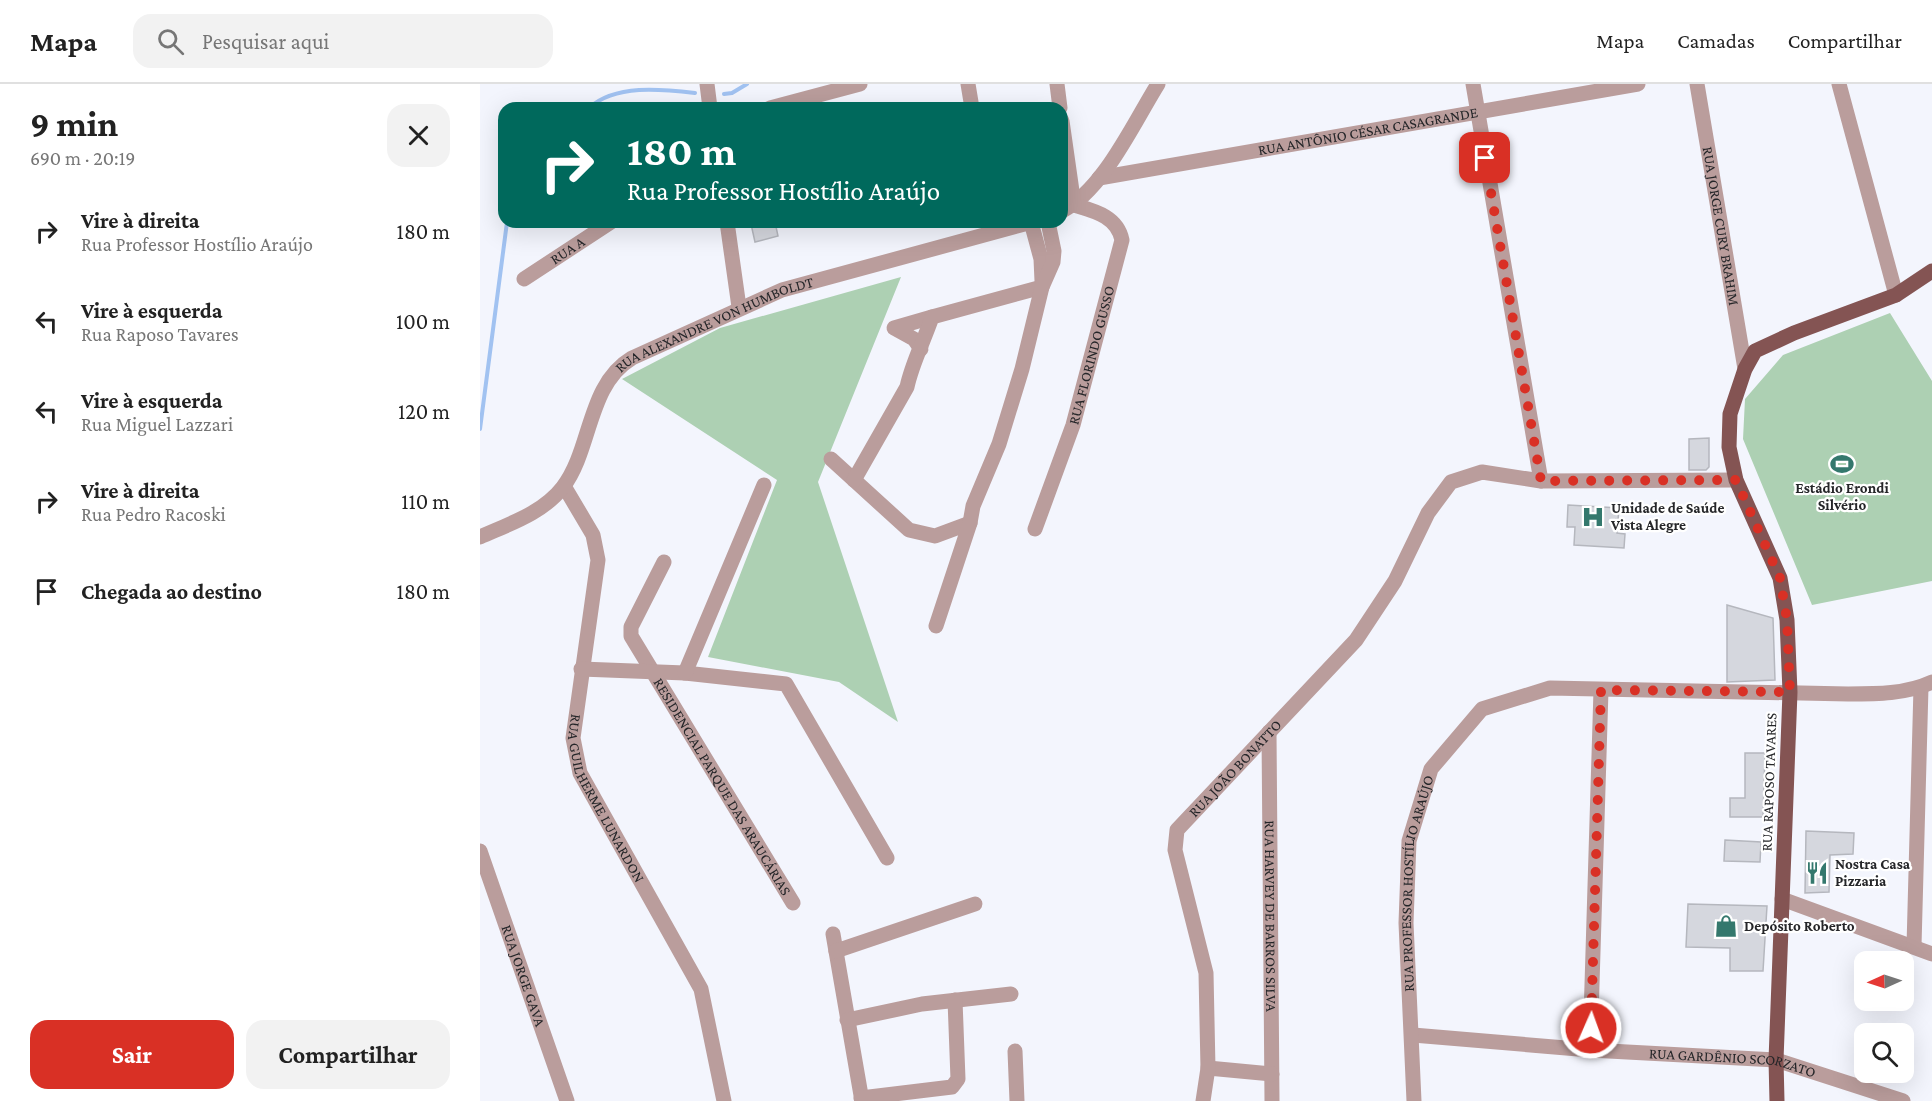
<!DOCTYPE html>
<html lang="pt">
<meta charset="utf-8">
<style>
body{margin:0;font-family:"Crimson Pro",serif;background:#f2f2f2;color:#222;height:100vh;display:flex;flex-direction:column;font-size:22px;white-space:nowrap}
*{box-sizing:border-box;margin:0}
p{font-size:20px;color:#767676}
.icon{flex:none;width:33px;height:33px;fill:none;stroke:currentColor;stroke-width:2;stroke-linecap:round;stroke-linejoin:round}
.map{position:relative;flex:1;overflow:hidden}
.panel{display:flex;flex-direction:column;background:#fff;width:480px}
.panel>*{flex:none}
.hud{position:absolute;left:18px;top:18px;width:570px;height:126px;border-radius:18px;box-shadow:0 6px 24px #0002;background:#00695c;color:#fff;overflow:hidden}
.needle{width:39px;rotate:267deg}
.controls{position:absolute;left:1374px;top:867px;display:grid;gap:12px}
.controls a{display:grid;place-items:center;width:60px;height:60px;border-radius:12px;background:#fff;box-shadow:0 6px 24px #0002;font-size:30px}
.pin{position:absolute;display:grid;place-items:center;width:51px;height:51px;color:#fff;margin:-26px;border-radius:12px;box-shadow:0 3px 9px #0006}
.me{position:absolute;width:66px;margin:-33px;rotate:2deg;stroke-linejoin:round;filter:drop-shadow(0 0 4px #0008)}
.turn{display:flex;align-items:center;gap:21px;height:126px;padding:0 30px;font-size:27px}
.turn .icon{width:78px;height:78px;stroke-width:2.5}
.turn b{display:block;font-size:42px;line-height:51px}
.round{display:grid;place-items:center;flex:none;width:63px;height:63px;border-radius:18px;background:#f2f2f2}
.head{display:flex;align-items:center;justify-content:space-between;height:102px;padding:0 30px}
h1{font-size:36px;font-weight:700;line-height:45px}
.cta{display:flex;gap:12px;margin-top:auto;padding:12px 30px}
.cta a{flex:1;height:69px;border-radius:18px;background:#d93025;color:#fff;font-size:24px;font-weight:700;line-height:69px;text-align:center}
.cta a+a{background:#f2f2f2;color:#222}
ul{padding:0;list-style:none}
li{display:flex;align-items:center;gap:18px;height:90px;padding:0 30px}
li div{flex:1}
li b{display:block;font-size:22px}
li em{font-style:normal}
header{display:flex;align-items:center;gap:36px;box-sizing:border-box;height:84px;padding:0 30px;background:#fff;border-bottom:2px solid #e0e0e0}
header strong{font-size:28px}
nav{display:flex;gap:33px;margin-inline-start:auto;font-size:21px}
.search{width:420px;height:54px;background:#f2f2f2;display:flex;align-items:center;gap:15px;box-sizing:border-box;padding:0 21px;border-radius:18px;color:#767676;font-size:22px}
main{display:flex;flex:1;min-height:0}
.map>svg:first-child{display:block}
.green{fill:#add0b3}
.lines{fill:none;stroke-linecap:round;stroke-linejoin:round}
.stream{stroke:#a1c2f1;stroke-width:4}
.building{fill:#d5d7de;stroke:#b5b7be;stroke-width:1.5}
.minor{stroke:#ba9d9c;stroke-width:15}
.major{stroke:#845453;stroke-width:15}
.route{stroke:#d93025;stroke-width:10;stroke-dasharray:0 18}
.labels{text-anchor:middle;stroke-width:4.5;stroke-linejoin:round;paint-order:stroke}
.street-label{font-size:15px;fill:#252629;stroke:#fff}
.poi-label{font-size:15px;font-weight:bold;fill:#252629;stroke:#fff;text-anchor:start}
</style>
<header>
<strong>Mapa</strong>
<div class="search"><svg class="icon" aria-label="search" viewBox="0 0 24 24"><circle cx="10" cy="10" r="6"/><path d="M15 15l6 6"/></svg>Pesquisar aqui</div>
<nav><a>Mapa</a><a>Camadas</a><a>Compartilhar</a></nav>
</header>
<main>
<section class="panel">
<div class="head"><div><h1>9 min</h1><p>690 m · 20:19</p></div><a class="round"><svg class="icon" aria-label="close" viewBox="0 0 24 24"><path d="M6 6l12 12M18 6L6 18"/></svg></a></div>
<ul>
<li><svg class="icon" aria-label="right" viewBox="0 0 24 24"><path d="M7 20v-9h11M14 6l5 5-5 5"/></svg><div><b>Vire à direita</b><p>Rua Professor Hostílio Araújo</p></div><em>180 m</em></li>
<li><svg class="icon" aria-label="left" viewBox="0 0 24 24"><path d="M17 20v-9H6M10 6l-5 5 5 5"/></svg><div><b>Vire à esquerda</b><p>Rua Raposo Tavares</p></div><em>100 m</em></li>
<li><svg class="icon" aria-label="left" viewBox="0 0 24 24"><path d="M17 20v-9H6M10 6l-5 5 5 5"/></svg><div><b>Vire à esquerda</b><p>Rua Miguel Lazzari</p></div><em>120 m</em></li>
<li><svg class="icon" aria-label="right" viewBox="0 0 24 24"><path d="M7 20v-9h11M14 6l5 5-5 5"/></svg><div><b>Vire à direita</b><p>Rua Pedro Racoski</p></div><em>110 m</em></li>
<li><svg class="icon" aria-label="arrive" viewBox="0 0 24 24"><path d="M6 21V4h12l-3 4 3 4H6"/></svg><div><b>Chegada ao destino</b></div><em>180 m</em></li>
</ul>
<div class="cta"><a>Sair</a><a>Compartilhar</a></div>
</section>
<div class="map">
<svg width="1452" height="1017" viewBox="0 0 1452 1017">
<rect width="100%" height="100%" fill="#f3f5fd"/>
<path class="green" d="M 421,193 L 338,398 L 418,638 L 359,598 L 228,573 L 297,396 L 142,295 L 240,244 Z
M 1410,229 L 1452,297 L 1452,497 L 1332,521 L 1263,355 L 1265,315 L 1303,271 Z"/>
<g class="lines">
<path class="stream" d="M 244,10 L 252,9 L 267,0
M 109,24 C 135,0 181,5 215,9
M 0,345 L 27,138"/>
</g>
<path class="building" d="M 279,138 L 295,138 L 298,152 L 275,158 L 271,140 Z
M 1229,354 L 1229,383 L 1226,386 L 1209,386 L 1209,355 Z
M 1088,421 L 1139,424 L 1137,449 L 1145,450 L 1144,464 L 1094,461 L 1095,443 L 1087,443 Z
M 1247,521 L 1293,534 L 1295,596 L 1247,598 Z
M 1265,669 L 1285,669 L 1283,733 L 1250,733 L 1250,714 L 1265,714 Z
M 1326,747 L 1374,749 L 1373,770 L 1350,771 L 1349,808 L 1325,809 Z
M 1245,756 L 1281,758 L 1280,778 L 1244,777 Z
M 1208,820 L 1287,822 L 1283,887 L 1250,887 L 1250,864 L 1206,863 Z"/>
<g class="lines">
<g class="minor">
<path d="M 227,0 L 230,24"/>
<path d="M 488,0 L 492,24"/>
<path d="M 577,0 L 580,24"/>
<path d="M 993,0 L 1061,397"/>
<path id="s1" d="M 1217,0 L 1265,285"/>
<path d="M 1359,0 L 1416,211"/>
<path d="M 290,24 L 380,0"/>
<path id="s2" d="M 619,94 L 1158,0"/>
<path d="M 582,127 C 624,105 653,40 678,0"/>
<path d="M 247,138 L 259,223"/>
<path d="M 551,138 L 561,175 L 562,197"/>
<path id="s3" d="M 44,195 L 131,138"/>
<path d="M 441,265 L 434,255 L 414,244 L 452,233"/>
<path d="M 351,375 L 429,446 L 455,452 L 490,439"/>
<path d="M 374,396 L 427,303 C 432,279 444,257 452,233 L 562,203"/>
<path id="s4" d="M 84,402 L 113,451 L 118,476 L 93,654 L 100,689 L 221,905 L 244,1017"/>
<path id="s5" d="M 555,445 L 593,341 L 642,156 C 637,132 614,127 594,121 L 582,37"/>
<path id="s6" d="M 0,453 C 29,440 63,429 83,403 C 112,365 107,301 152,274 L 302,206 L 552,138"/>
<path id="s7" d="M 184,478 L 151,543 L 151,552 L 313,819"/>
<path d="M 456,542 L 490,439 L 493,422 L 519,360 L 542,285 L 562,203 L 573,178 L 574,167 L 568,138"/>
<path d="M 101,585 L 205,589 L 306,600 L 407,774"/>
<path d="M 205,589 L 284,401"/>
<path id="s8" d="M 789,648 L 792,1017"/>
<path id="s9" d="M 0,767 L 87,1017"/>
<path d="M 1302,815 L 1452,870"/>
<path d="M 353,850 L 382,1017"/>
<path d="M 1434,862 L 1441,603"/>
<path d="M 356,867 L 495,820"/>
<path d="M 367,936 L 442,920 L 531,910"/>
<path id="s10" d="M 933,951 L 1110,966 L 1296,976 L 1423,1017"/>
<path d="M 1110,966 L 1121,606"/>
<path d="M 535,967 L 537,1017"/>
<path d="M 728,984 L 792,990"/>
<path d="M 381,1014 L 472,1003 L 478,995 L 475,916"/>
<path id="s11" d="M 723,1017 L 728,984 L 726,889 L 695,766 L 697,746 L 876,556 L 915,497 L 948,429 L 971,398 L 1002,388 L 1061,397 L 1256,396"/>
<path id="s12" d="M 934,1017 L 926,839 L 929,757 L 951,685 L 1002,625 L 1070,604 L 1368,610 C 1397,610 1426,610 1452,598"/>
</g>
<path class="major" d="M 1297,1017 L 1296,976 L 1310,608 L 1307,536 L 1300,494 L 1256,396 L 1249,363 L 1250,330 L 1265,285 L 1275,267 L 1314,249 L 1416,211 L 1452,187"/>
</g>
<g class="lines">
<path class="route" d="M 1005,74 L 1061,397 L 1256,396 L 1300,494 L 1307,536 L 1310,608 L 1121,606 L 1111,944"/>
</g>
<defs>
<g id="stadium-bare" transform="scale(1.8)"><path d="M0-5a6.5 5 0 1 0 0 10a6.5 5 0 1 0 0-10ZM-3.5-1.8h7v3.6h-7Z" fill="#34786d" stroke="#fff" stroke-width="2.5" paint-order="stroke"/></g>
<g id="hospital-bare" transform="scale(1.8)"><path d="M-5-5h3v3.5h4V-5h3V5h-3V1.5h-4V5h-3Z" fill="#34786d" stroke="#fff" stroke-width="2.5" paint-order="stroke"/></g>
<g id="restaurant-bare" transform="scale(1.8)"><path d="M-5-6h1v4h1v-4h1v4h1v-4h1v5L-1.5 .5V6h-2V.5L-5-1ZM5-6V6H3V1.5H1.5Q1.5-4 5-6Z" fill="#34786d" stroke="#fff" stroke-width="2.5" paint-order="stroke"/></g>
<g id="shop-bare" transform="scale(1.8)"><path d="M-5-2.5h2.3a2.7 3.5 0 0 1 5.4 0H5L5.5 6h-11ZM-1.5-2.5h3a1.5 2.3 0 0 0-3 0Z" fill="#34786d" stroke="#fff" stroke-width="2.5" paint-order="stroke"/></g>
</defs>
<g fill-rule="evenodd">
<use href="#stadium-bare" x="1362" y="380"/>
<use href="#hospital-bare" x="1113" y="433"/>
<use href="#restaurant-bare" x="1337" y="789"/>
<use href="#shop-bare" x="1246" y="842"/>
</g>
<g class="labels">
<g class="street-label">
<text dy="5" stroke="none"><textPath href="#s2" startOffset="273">RUA ANTÔNIO CÉSAR CASAGRANDE</textPath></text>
<text dy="5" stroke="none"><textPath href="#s1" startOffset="144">RUA JORGE CURY BRAHIM</textPath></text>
<text dy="5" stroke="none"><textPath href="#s3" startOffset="52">RUA A</textPath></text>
<text dy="5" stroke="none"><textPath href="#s6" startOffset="336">RUA ALEXANDRE VON HUMBOLDT</textPath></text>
<text dy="5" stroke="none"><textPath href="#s5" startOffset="183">RUA FLORINDO GUSSO</textPath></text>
<text dy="5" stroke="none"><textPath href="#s11" startOffset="360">RUA JOÃO BONATTO</textPath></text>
<text transform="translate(1289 698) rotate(-88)" y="5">RUA RAPOSO TAVARES</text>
<text dy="5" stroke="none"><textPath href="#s7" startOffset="258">RESIDENCIAL PARQUE DAS ARAUCÁRIAS</textPath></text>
<text dy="5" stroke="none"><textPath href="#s4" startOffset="330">RUA GUILHERME LUNARDON</textPath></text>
<text dy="5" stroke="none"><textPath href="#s12" startOffset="219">RUA PROFESSOR HOSTÍLIO ARAÚJO</textPath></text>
<text dy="5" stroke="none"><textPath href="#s8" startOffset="184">RUA HARVEY DE BARROS SILVA</textPath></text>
<text dy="5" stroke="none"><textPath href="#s9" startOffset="132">RUA JORGE GAVA</textPath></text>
<text dy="5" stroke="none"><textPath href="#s10" startOffset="321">RUA GARDÊNIO SCORZATO</textPath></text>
</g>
<g class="poi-label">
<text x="1362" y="409" text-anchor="middle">Estádio Erondi<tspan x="1362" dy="17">Silvério</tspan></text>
<text x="1131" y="429">Unidade de Saúde<tspan x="1131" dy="17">Vista Alegre</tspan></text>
<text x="1355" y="785">Nostra Casa<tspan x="1355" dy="17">Pizzaria</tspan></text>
<text x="1264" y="847">Depósito Roberto</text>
</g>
</g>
</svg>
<div class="controls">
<a><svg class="needle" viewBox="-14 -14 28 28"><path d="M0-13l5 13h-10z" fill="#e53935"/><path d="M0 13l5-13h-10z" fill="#767676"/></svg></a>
<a><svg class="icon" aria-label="search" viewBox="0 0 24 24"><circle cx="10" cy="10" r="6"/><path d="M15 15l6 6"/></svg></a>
</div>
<div class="pin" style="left:1005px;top:74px;background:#d93025"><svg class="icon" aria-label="arrive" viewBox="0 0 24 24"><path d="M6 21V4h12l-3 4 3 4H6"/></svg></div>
<svg class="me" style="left:1111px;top:944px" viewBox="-20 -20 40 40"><circle r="17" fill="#d93025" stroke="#fff" stroke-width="3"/><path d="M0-11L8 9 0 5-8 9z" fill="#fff"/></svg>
<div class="hud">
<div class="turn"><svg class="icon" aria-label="right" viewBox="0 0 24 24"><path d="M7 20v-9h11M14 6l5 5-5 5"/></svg><div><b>180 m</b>Rua Professor Hostílio Araújo</div></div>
</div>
</div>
</main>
